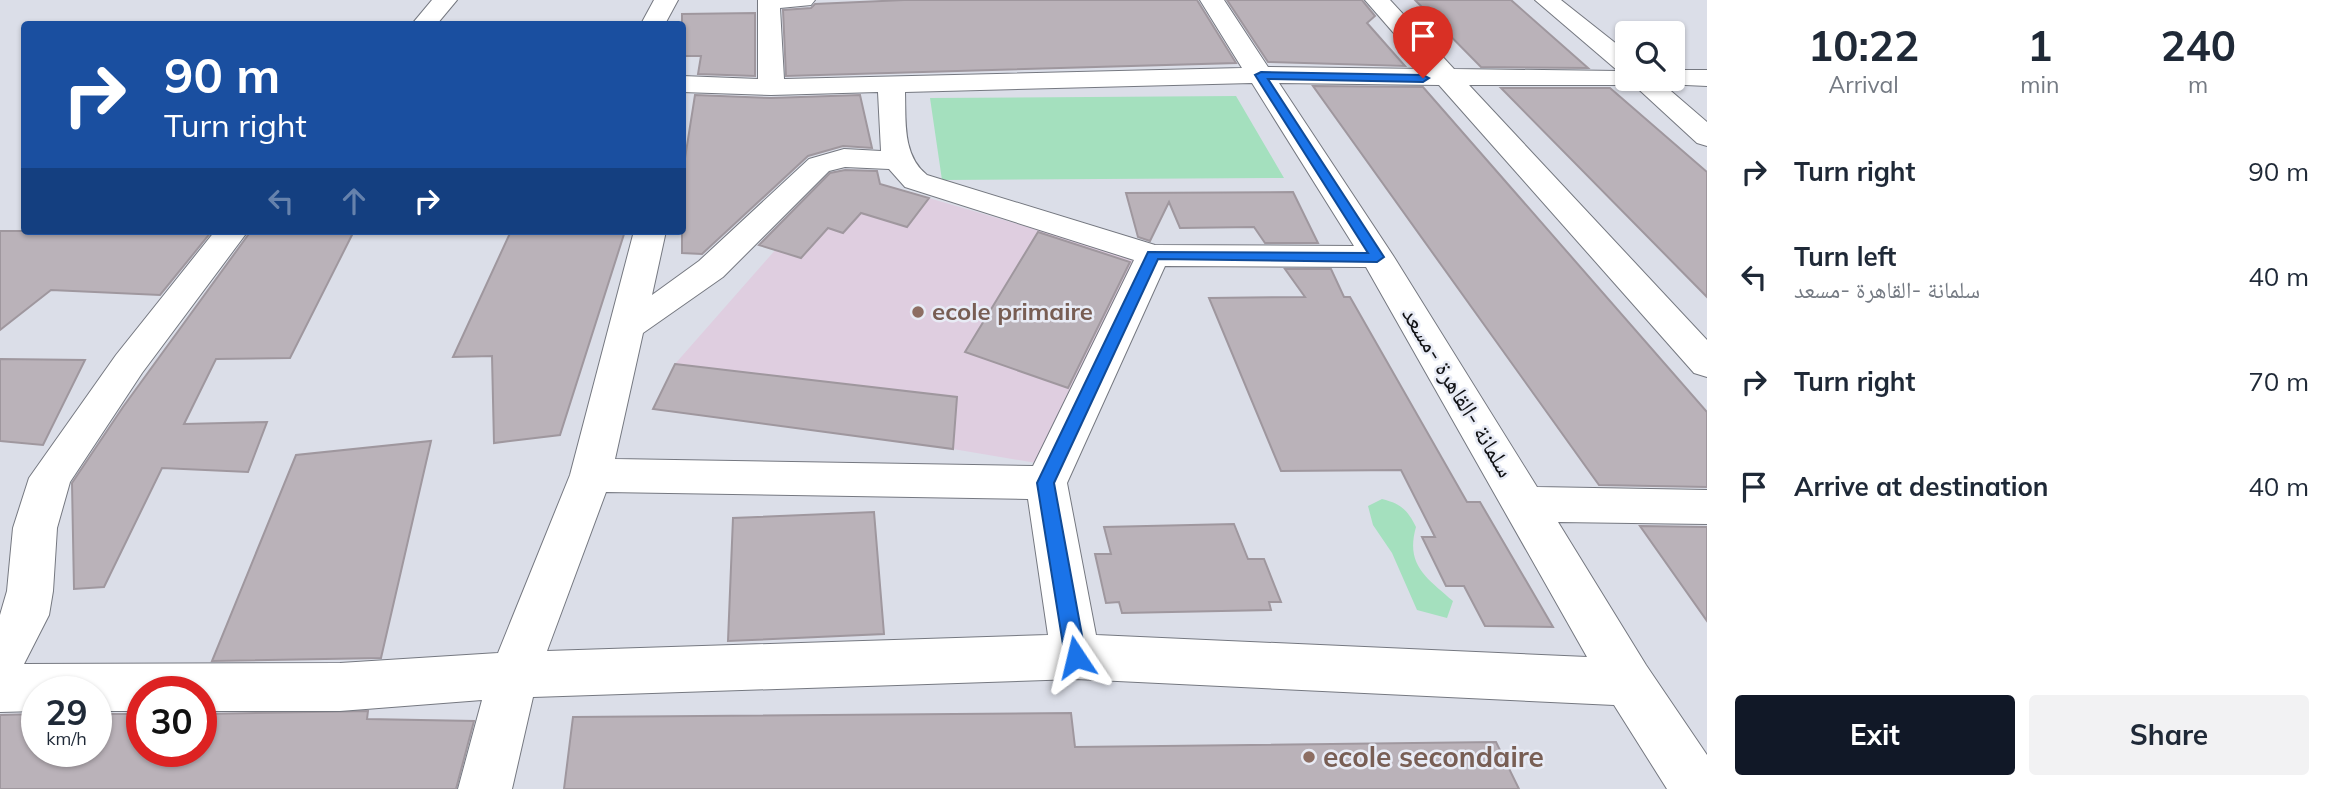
<!DOCTYPE html>
<meta charset="utf-8">
<style>
body{margin:0;font-family:Mulish,"Noto Naskh Arabic",sans-serif;background:#f2f2f3;color:#1f2937;height:100vh;display:flex;flex-direction:column;font-size:26px;white-space:nowrap}
*{box-sizing:border-box;margin:0}
p{font-size:23px;color:#747a83}
.icon{flex:none;width:38px;height:38px;fill:none;stroke:currentColor;stroke-width:2;stroke-linecap:round;stroke-linejoin:round}
.map{position:relative;flex:1;overflow:hidden}
.panel{display:flex;flex-direction:column;background:#fff;width:630px}
.panel>*{flex:none}
.banner{position:absolute;left:21px;top:21px;width:665px;height:214px;border-radius:7px;box-shadow:0 2px 5px #0004;background:#1a4fa0;color:#fff;overflow:hidden}
.buttons{position:absolute;left:1615px;top:21px;display:grid;gap:14px}
.buttons a{display:grid;place-items:center;width:70px;height:70px;border-radius:7px;background:#fff;box-shadow:0 2px 5px #0004;font-size:35px}
.speed{position:absolute;left:21px;top:676px;display:flex;gap:14px;font-size:35px;font-weight:700;text-align:center}
.speed>*{display:grid;place-content:center;width:91px;height:91px;border-radius:50%;background:#fff;box-shadow:0 2px 5px #0004;line-height:1}
.speed small{font-size:18px;font-weight:400}
.speed .limit{border:10px solid #d22;background:#fff;color:#111}
.pin{position:absolute;display:grid;place-items:center;width:60px;height:60px;color:#fff;margin:-72px -30px;border-radius:50% 50% 50% 0;rotate:-45deg;box-shadow:0 0 7px #0007}
.pin .icon{rotate:45deg}
.me{position:absolute;width:77px;margin:-38px;rotate:350deg;stroke-linejoin:round;filter:drop-shadow(0 0 5px #0008)}
.turn{display:flex;align-items:center;gap:24px;height:147px;padding:0 28px;font-size:32px}
.turn .icon{width:91px;height:91px;stroke-width:2.5}
.turn b{display:block;font-size:49px;line-height:60px}
.lanes{display:flex;align-items:center;height:66px;padding:0 28px;background:#0003;justify-content:center;gap:35px;direction:ltr}
.lanes .off{opacity:.35}
.eta{display:flex;justify-content:space-evenly;align-items:center;height:119px;text-align:center}
.eta b{font-size:42px;font-weight:700;line-height:49px}
.cta{display:flex;gap:14px;margin-top:auto;padding:14px 28px}
.cta a{flex:1;height:80px;border-radius:7px;background:#111827;color:#fff;font-size:28px;font-weight:700;line-height:80px;text-align:center}
.cta a+a{background:#f2f2f3;color:#1f2937}
ul{padding:0;list-style:none}
li{display:flex;align-items:center;gap:21px;height:105px;padding:0 28px}
li div{flex:1}
li b{display:block;font-size:26px}
li em{font-style:normal}
main{display:flex;flex:1;min-height:0}
.map>svg:first-child{display:block}
.education{fill:#dfcee0}
.green{fill:#a4e0be}
.building{fill:#bab2b9;stroke:#9f979e;stroke-width:2}
.lines{fill:none;stroke-linecap:round;stroke-linejoin:round}
.minor-casing{stroke:#757880;stroke-width:2}
.minor{fill:#fff;fill-rule:evenodd}
.route{fill:#1a73e8;stroke:#114b97;stroke-width:2}
.education-dot{fill:#8d6e63;stroke:#e8ebf5;stroke-width:2.5}
.labels{text-anchor:middle;stroke-width:5;stroke-linejoin:round;paint-order:stroke}
.education-label{font-size:24px;font-weight:bold;fill:#785e54;stroke:#e8ebf5;text-anchor:start}
.street-label{font-size:24px;fill:#101114;stroke:#e8ebf5}
.near-education-label{font-size:28px;font-weight:bold;fill:#785e54;stroke:#e8ebf5;text-anchor:start}
</style>
<main>
<div class="map">
<svg width="1707" height="789" viewBox="0 0 1707 789">
<rect width="100%" height="100%" fill="#dbdee8"/>
<path class="education" d="M 843,173 L 1141,260 L 1042,464 L 953,449 L 653,409 L 675,364 Z"/>
<path class="green" d="M 1236,96 L 1284,178 L 942,180 L 930,98 Z
M 1382,499 C 1401,504 1407,509 1416,527 C 1405,565 1427,578 1453,601 L 1447,618 L 1417,610 L 1392,553 L 1373,525 L 1368,506 Z"/>
<path class="building" d="M 904,0 L 1197,0 L 1236,63 L 786,76 L 783,10 L 811,8 L 815,4 Z
M 1227,0 L 1362,0 L 1375,16 L 1367,23 L 1405,66 L 1268,62 Z
M 1415,0 L 1511,0 L 1588,68 L 1481,67 Z
M 755,13 L 755,76 L 698,74 L 701,56 L 682,56 L 682,14 Z
M 1313,86 L 1423,87 L 1707,412 L 1707,487 L 1599,485 Z
M 1501,88 L 1610,88 L 1707,172 L 1707,297 Z
M 695,95 L 771,98 L 860,95 L 872,148 L 843,146 L 808,156 L 702,254 L 682,253 L 682,177 Z
M 845,170 L 877,171 L 880,184 L 929,198 L 907,227 L 861,213 L 843,233 L 828,228 L 801,258 L 759,245 L 830,173 Z
M 1293,192 L 1318,243 L 1265,243 L 1254,227 L 1180,228 L 1169,202 L 1150,241 L 1138,237 L 1126,193 Z
M 0,231 L 212,231 L 160,295 L 51,290 L 0,330 Z
M 251,231 L 354,231 L 290,358 L 216,359 L 184,424 L 267,422 L 248,472 L 162,468 L 104,587 L 74,589 L 72,483 L 123,407 Z
M 511,231 L 625,231 L 560,435 L 494,443 L 492,356 L 453,357 Z
M 1038,232 L 1130,262 L 1068,388 L 965,352 Z
M 1285,269 L 1331,269 L 1344,297 L 1350,297 L 1467,502 L 1480,502 L 1553,627 L 1485,626 L 1464,586 L 1446,586 L 1422,537 L 1435,537 L 1401,470 L 1281,471 L 1209,298 L 1305,297 Z
M 0,359 L 85,360 L 43,445 L 0,441 Z
M 675,364 L 957,397 L 953,449 L 653,409 Z
M 431,441 L 381,658 L 212,661 L 296,455 Z
M 874,512 L 884,634 L 728,641 L 733,518 Z
M 1234,524 L 1248,559 L 1264,559 L 1281,602 L 1269,602 L 1271,610 L 1122,613 L 1119,602 L 1106,603 L 1095,554 L 1111,554 L 1104,527 Z
M 1640,526 L 1707,527 L 1707,621 Z
M 368,711 L 367,719 L 474,721 L 456,789 L 0,789 L 0,715 L 37,714 L 37,751 L 96,751 L 96,714 L 142,714 L 142,751 L 201,751 L 201,714 Z
M 1071,713 L 1075,747 L 1496,742 L 1519,789 L 564,789 L 573,717 Z"/>
<g class="lines">
<g class="minor-casing">
<path id="minor" d="M 432,0 L 457,0 L 437,24 L 412,24 Z
M 654,0 L 678,0 L 665,24 L 641,24 Z
M 758,0 L 815,0 L 811,5 L 780,8 L 784,79 L 1242,68 L 1200,0 L 1224,0 L 1268,67 L 1425,69 L 1365,0 L 1390,0 L 1454,69 L 1618,71 L 1535,0 L 1561,0 L 1628,53 L 1628,79 L 1657,79 L 1707,122 L 1707,146 L 1697,143 L 1634,85 L 1469,85 L 1707,340 L 1707,377 L 1694,373 L 1439,85 L 1279,83 L 1394,257 L 1537,487 L 1707,490 L 1707,524 L 1558,522 L 1646,665 L 1707,755 L 1707,789 L 1667,789 L 1614,705 L 1076,679 L 533,697 L 512,789 L 458,789 L 482,700 L 340,711 L 201,711 L 201,691 L 142,691 L 142,711 L 96,711 L 96,691 L 37,691 L 37,711 L 0,712 L 0,615 L 7,591 L 13,528 L 29,478 L 116,355 L 215,231 L 248,231 L 142,373 L 70,482 L 57,528 L 53,591 L 49,615 L 24,664 L 340,663 L 498,653 L 570,475 L 634,231 L 666,231 L 652,295 L 699,261 L 809,159 L 844,149 L 881,151 L 878,92 L 771,95 L 682,92 L 682,76 L 758,79 ZM 1252,83 L 1354,246 L 1155,245 L 927,175 C 902,155 906,121 905,92 ZM 845,167 L 889,169 L 905,187 L 1134,260 L 1033,466 L 615,459 L 643,333 L 723,277 L 829,171 ZM 1165,266 L 1366,267 L 1587,657 L 1096,635 L 1067,483 ZM 606,492 L 1028,499 L 1048,635 L 547,651 Z
M 1673,70 L 1707,70 L 1707,86 L 1664,84 L 1660,79 L 1673,79 Z"/>
</g>
<use href="#minor" class="minor"/>
</g>
<path class="route" d="M 1261,72 L 1423,75 L 1429,78 L 1423,82 L 1268,79 L 1384,257 L 1377,262 L 1158,259 L 1054,483 L 1086,657 L 1083,664 L 1076,666 L 1068,664 L 1065,657 L 1037,483 L 1148,252 L 1368,253 L 1255,75 Z"/>
<g class="education-dot">
<circle cx="918" cy="312" r="7"/>
<circle cx="1309" cy="757" r="7"/>
</g>
<g class="labels">
<g class="education-label">
<text x="932" y="320">ecole primaire</text>
</g>
<g class="street-label">
<text transform="translate(1458 392) rotate(59)" y="8">سلمانة -القاهرة -مسعد</text>
</g>
<g class="near-education-label">
<text x="1323" y="767">ecole secondaire</text>
</g>
</g>
</svg>
<div class="buttons">
<a><svg class="icon" aria-label="search" viewBox="0 0 24 24"><circle cx="10" cy="10" r="6"/><path d="M15 15l6 6"/></svg></a>
</div>
<div class="speed"><div>29<small>km/h</small></div><div class="limit">30</div></div>
<div class="pin" style="left:1423px;top:78px;background:#d93025"><svg class="icon" aria-label="arrive" viewBox="0 0 24 24"><path d="M6 21V4h12l-3 4 3 4H6"/></svg></div>
<svg class="me" style="left:1076px;top:657px" viewBox="-20 -20 40 40"><path d="M0-17L14 15 0 8-14 15z" fill="#1a73e8" stroke="#fff" stroke-width="4"/></svg>
<div class="banner">
<div class="turn"><svg class="icon" aria-label="right" viewBox="0 0 24 24"><path d="M7 20v-9h11M14 6l5 5-5 5"/></svg><div><b>90 m</b>Turn right</div></div>
<div class="lanes"><svg class="icon off" aria-label="left" viewBox="0 0 24 24"><path d="M17 20v-9H6M10 6l-5 5 5 5"/></svg><svg class="icon off" aria-label="ahead" viewBox="0 0 24 24"><path d="M12 20V5M6 11l6-6 6 6"/></svg><svg class="icon" aria-label="right" viewBox="0 0 24 24"><path d="M7 20v-9h11M14 6l5 5-5 5"/></svg></div>
</div>
</div>
<section class="panel">
<div class="eta">
<div><b>10:22</b><p>Arrival</p></div>
<div><b>1</b><p>min</p></div>
<div><b>240</b><p>m</p></div>
</div>
<ul>
<li><svg class="icon" aria-label="right" viewBox="0 0 24 24"><path d="M7 20v-9h11M14 6l5 5-5 5"/></svg><div><b>Turn right</b></div><em>90 m</em></li>
<li><svg class="icon" aria-label="left" viewBox="0 0 24 24"><path d="M17 20v-9H6M10 6l-5 5 5 5"/></svg><div><b>Turn left</b><p>سلمانة -القاهرة -مسعد</p></div><em>40 m</em></li>
<li><svg class="icon" aria-label="right" viewBox="0 0 24 24"><path d="M7 20v-9h11M14 6l5 5-5 5"/></svg><div><b>Turn right</b></div><em>70 m</em></li>
<li><svg class="icon" aria-label="arrive" viewBox="0 0 24 24"><path d="M6 21V4h12l-3 4 3 4H6"/></svg><div><b>Arrive at destination</b></div><em>40 m</em></li>
</ul>
<div class="cta"><a>Exit</a><a>Share</a></div>
</section>
</main>
